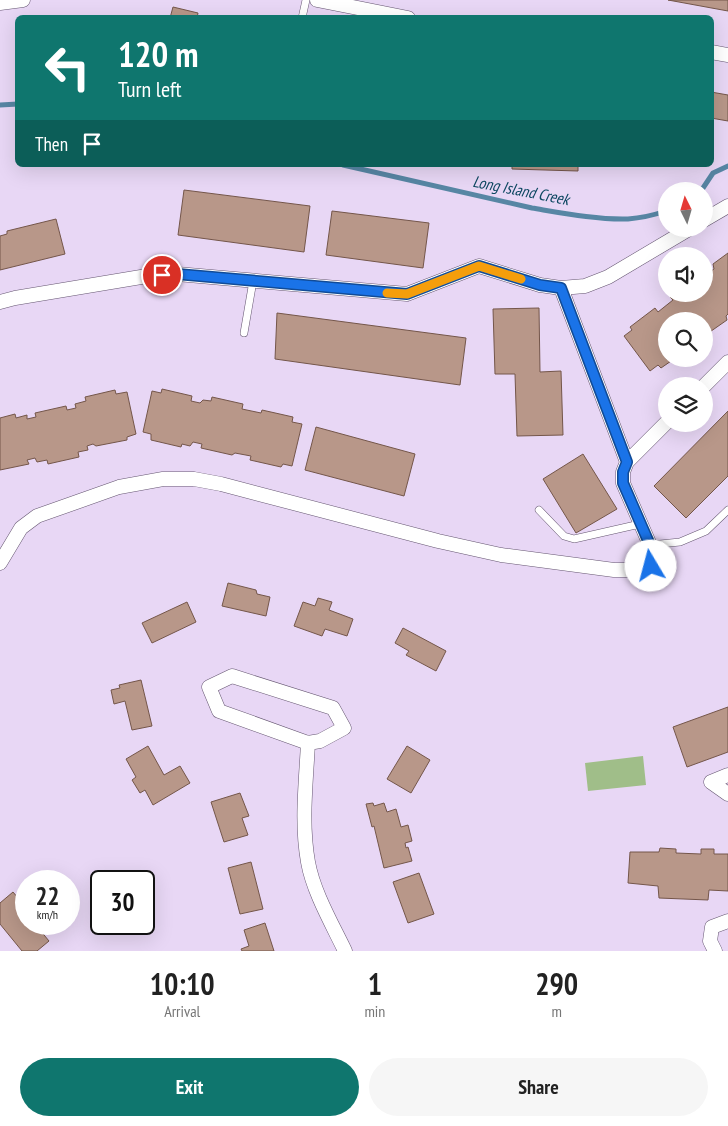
<!DOCTYPE html>
<style>
body{margin:0;font-family:"PT Sans Narrow",sans-serif;background:#f6f6f6;color:#222;height:100vh;display:flex;flex-direction:column;font-size:19px;white-space:nowrap}
*{box-sizing:border-box;margin:0}
p{font-size:16px;color:#767676}
.icon{flex:none;width:28px;height:28px;fill:none;stroke:currentColor;stroke-width:2;stroke-linecap:round;stroke-linejoin:round}
.map{position:relative;height:951px;overflow:hidden}
.drawer{display:flex;flex-direction:column;background:#fff;flex:1}
.drawer>*{flex:none}
.hud{position:absolute;left:15px;top:15px;width:699px;height:152px;border-radius:8px;box-shadow:0 5px 20px #0002;background:#0f766e;color:#fff;overflow:hidden}
.needle{width:32px;rotate:355deg}
.buttons{position:absolute;left:658px;top:182px;display:grid;gap:10px}
.buttons a{display:grid;place-items:center;width:55px;height:55px;border-radius:50%;background:#fff;box-shadow:0 5px 20px #0002;font-size:25px}
.speed{position:absolute;left:15px;top:870px;display:flex;gap:10px;font-size:25px;font-weight:700;text-align:center}
.speed>*{display:grid;place-content:center;width:65px;height:65px;border-radius:50%;background:#fff;box-shadow:0 5px 20px #0002;line-height:1}
.speed small{font-size:12px;font-weight:400}
.speed .limit{border:2px solid #111;border-radius:8px;background:#fff;color:#111}
.pin{position:absolute;display:grid;place-items:center;width:42px;height:42px;color:#fff;margin:-21px;border:2px solid #fff;border-radius:50%;box-shadow:0 1px 5px #0007}
.me{position:absolute;width:55px;margin:-28px;rotate:352deg;stroke-linejoin:round;filter:drop-shadow(0 0 4px #0008)}
.turn{display:flex;align-items:center;gap:18px;height:105px;padding:0 20px;font-size:22px}
.turn .icon{width:65px;height:65px;stroke-width:2.5}
.turn b{display:block;font-size:35px;line-height:42px}
.then{display:flex;align-items:center;height:48px;padding:0 20px;background:#0003;gap:10px;font-size:19px}
.eta{display:flex;justify-content:space-evenly;align-items:center;height:85px;text-align:center}
.eta b{font-size:30px;font-weight:600;line-height:35px}
.primary-button{display:flex;gap:10px;margin-top:auto;padding:10px 20px}
.primary-button a{flex:1;height:58px;border-radius:30px;background:#0f766e;color:#fff;font-size:20px;font-weight:600;line-height:58px;text-align:center}
.primary-button a+a{background:#f6f6f6;color:#222}
.map>svg:first-child{display:block}
.green{fill:#a0be89}
.lines{fill:none;stroke-linecap:round;stroke-linejoin:round}
.stream{stroke:#5786a4;stroke-width:5}
.building{fill:#b89789;stroke:#74564a}
.lane-casing{stroke:#655671;stroke-width:8}
.street-casing{stroke:#655671;stroke-width:15}
.lane{stroke:#fff;stroke-width:7}
.street{stroke:#fff;stroke-width:14}
.route-casing{stroke:#114b97;stroke-width:12}
.route{stroke:#1a73e8;stroke-width:9}
.slow{stroke:#f59e0b;stroke-width:9}
.labels{text-anchor:middle;stroke-width:4;stroke-linejoin:round;paint-order:stroke}
.water-label{font-size:16px;font-style:italic;fill:#0d4761;stroke:#e8d7f5}
</style>
<div class="map">
<svg width="728" height="951" viewBox="0 0 728 951">
<rect width="100%" height="100%" fill="#e8d7f5"/>
<path class="green" d="M 643,756 L 646,785 L 588,791 L 585,763 Z"/>
<g class="lines">
<path class="stream" d="M 0,105 L 18,104
M 343,165 L 532,208 C 562,213 598,220 628,219 C 641,218 654,215 666,211
M 701,191 L 713,173 L 728,166"/>
</g>
<path class="building" d="M 668,0 L 728,0 L 728,11 Z
M 173,7 L 198,13 L 197,18 L 170,18 Z
M 711,92 L 728,95 L 728,121 L 711,118 Z
M 512,165 L 578,165 L 578,171 L 512,169 Z
M 184,190 L 310,206 L 304,252 L 178,235 Z
M 332,211 L 429,223 L 423,268 L 326,255 Z
M 56,219 L 65,254 L 0,270 L 0,236 L 7,234 L 7,231 Z
M 728,253 L 728,314 L 726,316 L 727,320 L 704,336 L 704,321 L 666,321 L 666,359 L 674,359 L 661,368 L 658,365 L 650,371 L 624,336 L 632,330 L 630,327 L 655,308 L 658,312 L 673,300 L 670,297 L 674,294 L 704,294 L 704,276 L 714,269 L 713,264 Z
M 539,308 L 540,372 L 561,371 L 563,435 L 517,436 L 515,374 L 495,374 L 493,309 Z
M 277,313 L 466,338 L 460,385 L 275,359 Z
M 162,389 L 192,396 L 191,401 L 200,403 L 203,400 L 211,401 L 212,397 L 243,404 L 242,409 L 261,413 L 262,410 L 293,417 L 292,422 L 302,424 L 292,466 L 283,464 L 281,467 L 250,460 L 251,456 L 235,453 L 232,455 L 201,448 L 202,444 L 193,442 L 190,446 L 182,444 L 181,447 L 151,440 L 151,434 L 143,432 L 152,391 L 161,393 Z
M 115,390 L 116,394 L 127,392 L 136,434 L 127,437 L 127,440 L 96,446 L 93,444 L 87,446 L 88,450 L 78,452 L 79,457 L 48,464 L 47,460 L 37,462 L 35,458 L 27,460 L 29,464 L 0,470 L 0,418 L 15,414 L 16,418 L 27,415 L 27,419 L 36,417 L 35,413 L 66,406 L 67,410 L 76,408 L 75,404 L 86,401 L 85,397 Z
M 728,411 L 728,476 L 686,518 L 654,486 Z
M 316,427 L 415,454 L 404,496 L 305,470 Z
M 583,454 L 617,509 L 576,533 L 543,479 Z
M 228,583 L 256,590 L 257,594 L 270,597 L 266,616 L 222,606 Z
M 318,598 L 332,602 L 329,610 L 353,619 L 347,636 L 325,629 L 322,636 L 294,626 L 303,602 L 315,606 Z
M 187,602 L 196,622 L 152,643 L 142,623 Z
M 403,628 L 446,651 L 436,671 L 406,655 L 409,651 L 395,643 Z
M 141,680 L 152,726 L 132,730 L 125,701 L 114,704 L 111,690 L 120,688 L 119,685 Z
M 728,707 L 728,752 L 687,767 L 673,727 Z
M 148,746 L 164,775 L 180,766 L 190,783 L 153,805 L 145,790 L 140,793 L 132,780 L 136,777 L 126,759 Z
M 407,746 L 430,760 L 411,793 L 387,779 Z
M 240,793 L 249,816 L 242,818 L 248,835 L 224,842 L 211,802 Z
M 373,803 L 374,806 L 384,803 L 387,812 L 396,809 L 401,827 L 408,825 L 412,841 L 405,843 L 406,848 L 408,847 L 412,861 L 384,868 L 374,826 L 372,827 L 366,804 Z
M 660,848 L 676,849 L 676,853 L 701,854 L 701,849 L 714,849 L 714,854 L 728,854 L 728,891 L 709,890 L 708,900 L 659,898 L 658,886 L 628,883 L 630,852 L 659,852 Z
M 251,862 L 263,909 L 240,914 L 228,868 Z
M 419,873 L 434,914 L 408,923 L 393,882 Z
M 13,892 L 23,904 L 26,901 L 26,924 L 35,924 L 49,941 L 37,951 L 22,951 L 0,924 L 0,903 Z
M 265,923 L 274,951 L 242,951 L 241,949 L 249,946 L 244,930 Z"/>
<g class="lines">
<g class="lane-casing">
<path id="lane" d="M 302,18 L 306,0
M 244,333 L 253,281
M 539,510 L 564,536 L 574,539 L 640,524
M 650,545 L 680,542 L 706,531 L 728,510"/>
</g>
<g class="street-casing">
<path id="street" d="M 317,0 L 408,18
M 0,3 L 23,0
M 711,52 L 728,55
M 704,220 L 728,206
M 0,302 L 15,298 L 147,276 L 177,274 L 407,294 L 479,266 L 540,285 L 561,288 L 585,286 L 608,277 L 689,229
M 704,386 L 728,362
M 627,462 L 666,423
M 0,563 L 21,528 L 37,516 L 119,487 L 163,479 L 194,479 L 221,484 L 438,541 L 501,555 L 614,570 L 634,570 L 651,566 L 650,545 L 623,483 L 623,472 L 627,462 L 561,288
M 232,676 L 333,708 L 344,728 L 320,741 L 308,743 L 219,711 L 209,687 Z
M 308,743 C 306,783 301,823 308,862 C 313,891 332,924 345,951
M 711,782 L 728,794
M 711,782 L 728,775
M 715,951 L 710,941 L 712,927 L 728,921"/>
</g>
<use href="#lane" class="lane"/>
<use href="#street" class="street"/>
</g>
<g class="lines">
<g class="route-casing">
<path id="route" d="M 162,275 L 177,274 L 407,294 L 479,266 L 540,285 L 561,288 L 627,462 L 623,472 L 623,483 L 650,545 L 651,566"/>
</g>
<use href="#route" class="route"/>
<path class="slow" d="M 387,293 L 407,294 L 479,266 L 521,279"/>
</g>
<g class="labels">
<g class="water-label">
<text transform="translate(521 190) rotate(11)" y="6">Long Island Creek</text>
</g>
</g>
</svg>
<div class="buttons">
<a><svg class="needle" viewBox="-14 -14 28 28"><path d="M0-13l5 13h-10z" fill="#e53935"/><path d="M0 13l5-13h-10z" fill="#767676"/></svg></a>
<a><svg class="icon" aria-label="sound" viewBox="0 0 24 24"><path d="M4 9h4l5-4v14l-5-4H4zM17 9q2 3 0 6"/></svg></a>
<a><svg class="icon" aria-label="search" viewBox="0 0 24 24"><circle cx="10" cy="10" r="6"/><path d="M15 15l6 6"/></svg></a>
<a><svg class="icon" aria-label="layers" viewBox="0 0 24 24"><path d="M12 4l9 5-9 5-9-5zM3 14l9 5 9-5"/></svg></a>
</div>
<div class="speed"><div>22<small>km/h</small></div><div class="limit">30</div></div>
<div class="pin" style="left:162px;top:275px;background:#d93025"><svg class="icon" aria-label="arrive" viewBox="0 0 24 24"><path d="M6 21V4h12l-3 4 3 4H6"/></svg></div>
<svg class="me" style="left:651px;top:566px" viewBox="-20 -20 40 40"><circle r="19" fill="#fff"/><path d="M0-13L10 11 0 6-10 11z" fill="#1a73e8"/></svg>
<div class="hud">
<div class="turn"><svg class="icon" aria-label="left" viewBox="0 0 24 24"><path d="M17 20v-9H6M10 6l-5 5 5 5"/></svg><div><b>120 m</b>Turn left</div></div>
<div class="then">Then<svg class="icon" aria-label="arrive" viewBox="0 0 24 24"><path d="M6 21V4h12l-3 4 3 4H6"/></svg></div>
</div>
</div>
<section class="drawer">
<div class="eta">
<div><b>10:10</b><p>Arrival</p></div>
<div><b>1</b><p>min</p></div>
<div><b>290</b><p>m</p></div>
</div>
<div class="primary-button"><a>Exit</a><a>Share</a></div>
</section>
